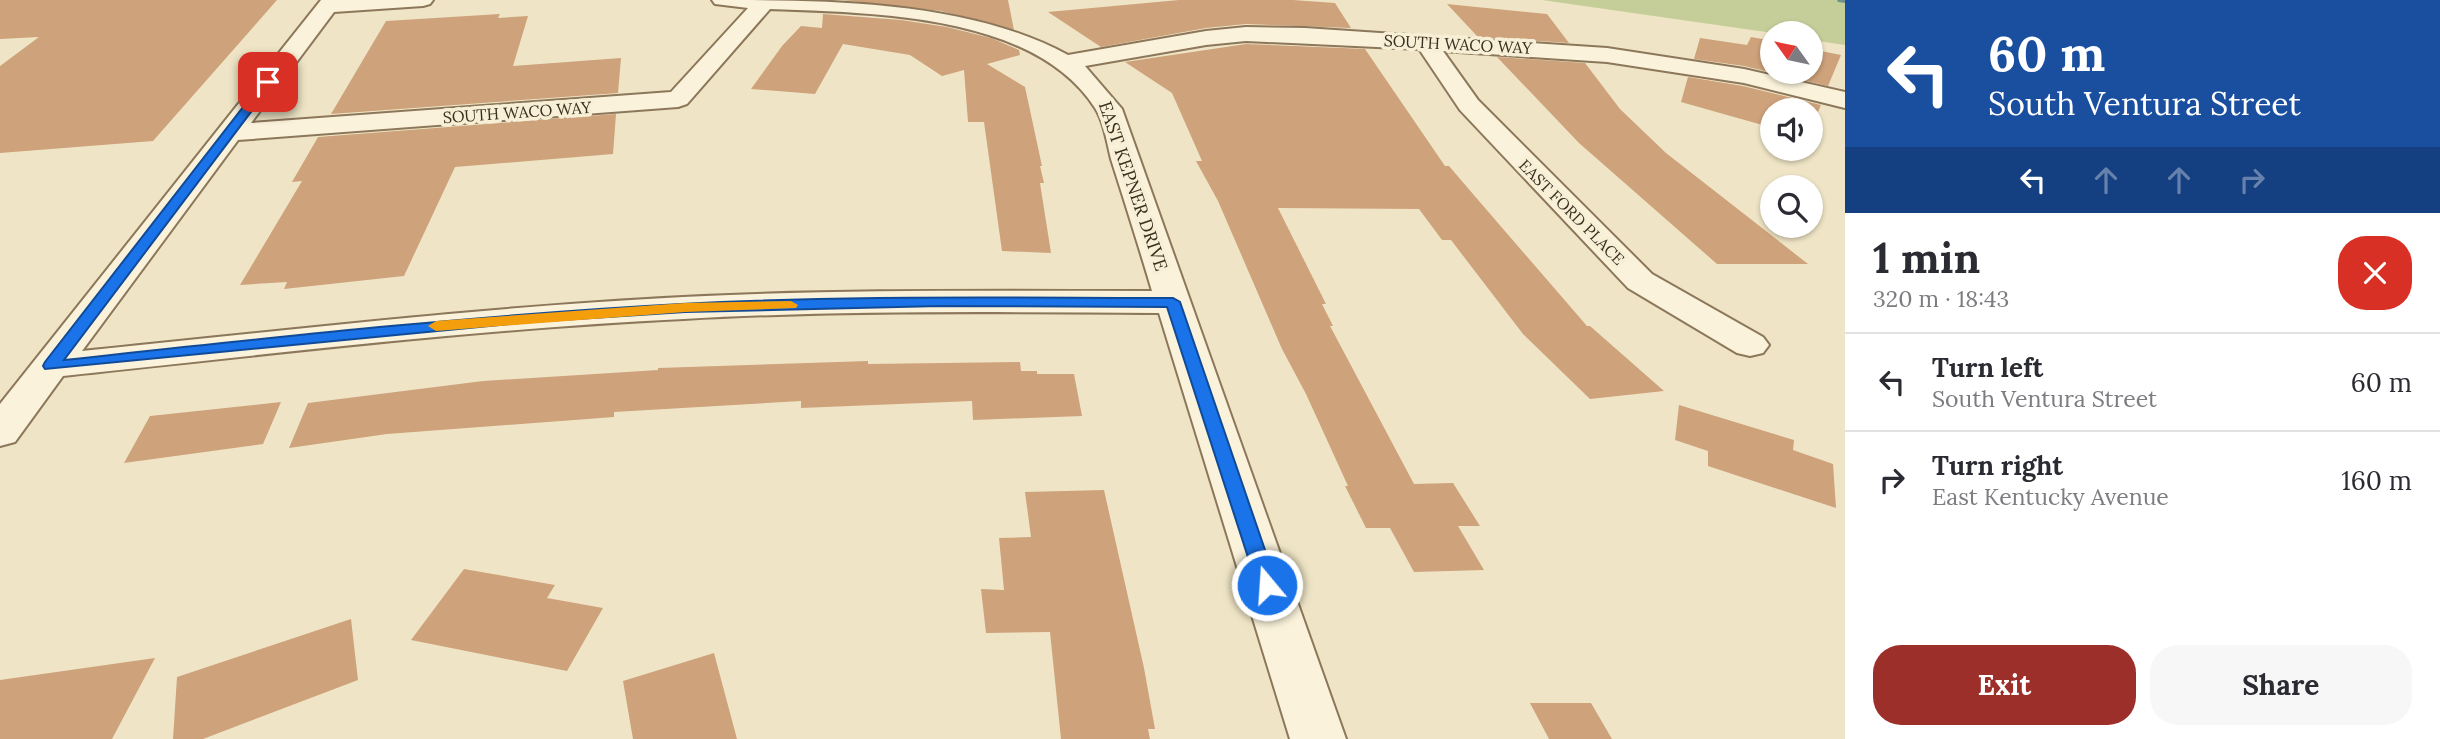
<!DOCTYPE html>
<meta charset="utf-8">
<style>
body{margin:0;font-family:Lora,serif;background:#f7f7f7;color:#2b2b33;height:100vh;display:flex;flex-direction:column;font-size:26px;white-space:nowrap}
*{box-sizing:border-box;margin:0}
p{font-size:23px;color:#7c7c81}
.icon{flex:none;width:38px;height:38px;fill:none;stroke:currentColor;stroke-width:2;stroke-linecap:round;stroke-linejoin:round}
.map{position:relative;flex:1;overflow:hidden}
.side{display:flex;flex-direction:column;background:#fff;width:595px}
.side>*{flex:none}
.guide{background:#1a4fa0;color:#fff;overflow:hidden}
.needle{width:46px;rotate:303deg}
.buttons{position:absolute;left:1760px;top:21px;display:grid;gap:14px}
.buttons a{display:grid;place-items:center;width:63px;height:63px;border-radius:50%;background:#fff;box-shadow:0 2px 5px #0004;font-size:35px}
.pin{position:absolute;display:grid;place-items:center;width:60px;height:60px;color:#fff;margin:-30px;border-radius:14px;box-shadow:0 4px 10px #0006}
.me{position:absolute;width:77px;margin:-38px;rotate:342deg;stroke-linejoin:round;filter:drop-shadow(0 0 5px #0008)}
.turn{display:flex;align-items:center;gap:24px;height:147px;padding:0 28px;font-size:32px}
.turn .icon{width:91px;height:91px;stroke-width:2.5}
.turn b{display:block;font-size:49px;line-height:60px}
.lanes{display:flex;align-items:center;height:66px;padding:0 28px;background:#0003;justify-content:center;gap:35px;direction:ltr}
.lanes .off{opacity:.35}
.round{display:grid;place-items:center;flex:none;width:74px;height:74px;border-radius:28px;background:#f7f7f7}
.headline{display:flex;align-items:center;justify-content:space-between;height:119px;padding:0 28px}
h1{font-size:42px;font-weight:800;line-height:52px}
.action{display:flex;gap:14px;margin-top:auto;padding:14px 28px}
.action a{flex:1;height:80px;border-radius:28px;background:#9c2f2a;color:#fff;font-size:28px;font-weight:800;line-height:80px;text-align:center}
.action a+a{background:#f7f7f7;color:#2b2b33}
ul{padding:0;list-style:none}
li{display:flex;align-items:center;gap:21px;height:98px;padding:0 28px;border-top:2px solid #e1e1e2}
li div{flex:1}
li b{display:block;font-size:26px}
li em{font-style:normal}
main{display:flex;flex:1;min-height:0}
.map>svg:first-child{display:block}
.green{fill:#c5ce99}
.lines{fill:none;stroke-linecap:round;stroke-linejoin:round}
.stream{fill:#6e928b;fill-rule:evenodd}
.building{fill:#cea27b}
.minor-casing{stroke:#8c775b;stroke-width:4}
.minor{fill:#faf2da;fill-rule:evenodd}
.route{fill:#1a73e8;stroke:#114b97;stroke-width:2}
.slow{fill:#f59e0b}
.labels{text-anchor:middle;stroke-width:7;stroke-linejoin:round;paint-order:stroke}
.far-street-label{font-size:16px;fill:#3b2e1f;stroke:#f7efd6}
.street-label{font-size:18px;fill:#3b2e1f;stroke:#f7efd6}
</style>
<main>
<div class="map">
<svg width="1845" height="739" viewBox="0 0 1845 739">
<rect width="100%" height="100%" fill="#efe5c6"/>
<path class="green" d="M 1542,0 L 1845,0 L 1845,45 L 1811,40 L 1811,33 L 1773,33 Z"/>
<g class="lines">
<path class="stream" d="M 1837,0 L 1845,0 L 1845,3 L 1838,2 Z"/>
</g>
<path class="building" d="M 0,0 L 277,0 L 153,141 L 0,153 L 0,66 L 39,37 L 0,39 Z
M 842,0 L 1008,0 L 1014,30 L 941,11 Z
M 1179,0 L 1293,0 L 1335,3 L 1351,28 L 1246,24 L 1206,28 L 1101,47 L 1048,12 Z
M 1447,4 L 1547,14 L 1569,43 L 1478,37 Z
M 500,14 L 498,18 L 528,16 L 513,66 L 621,58 L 618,93 L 331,114 L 386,21 Z
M 823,14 L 901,20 L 947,27 L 991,38 L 1019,50 L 1020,55 L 987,64 L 1025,87 L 1042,166 L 1040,166 L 1044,183 L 1040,183 L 1051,253 L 1002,251 L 984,122 L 968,122 L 964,70 L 942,76 L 910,55 L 843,44 L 815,94 L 751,89 L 782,46 L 801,26 L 822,28 Z
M 1751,37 L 1773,41 L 1773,72 L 1811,72 L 1811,49 L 1841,55 L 1828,86 L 1744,66 L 1694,59 L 1700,38 L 1747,45 Z
M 1246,44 L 1365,49 L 1445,166 L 1449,166 L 1479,201 L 1587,326 L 1590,326 L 1664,391 L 1590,399 L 1523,334 L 1451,240 L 1442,240 L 1419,209 L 1278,208 L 1326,304 L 1322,304 L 1333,326 L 1330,326 L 1414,484 L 1453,483 L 1480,526 L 1458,526 L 1484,570 L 1414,572 L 1390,528 L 1366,528 L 1345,486 L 1348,486 L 1306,394 L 1282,349 L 1218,201 L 1196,161 L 1202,161 L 1172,93 L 1125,62 Z
M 1497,57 L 1585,63 L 1620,109 L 1666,153 L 1808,264 L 1717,264 L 1579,143 Z
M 1688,77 L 1743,86 L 1821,105 L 1811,128 L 1811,110 L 1773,110 L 1773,128 L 1681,102 Z
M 616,114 L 613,154 L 455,167 L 404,276 L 284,289 L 287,282 L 240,285 L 302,181 L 292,182 L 318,137 Z
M 868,361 L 868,364 L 1020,362 L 1021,371 L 1037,371 L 1037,374 L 1074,374 L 1082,416 L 973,420 L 972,401 L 801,408 L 801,401 L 614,412 L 614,417 L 387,434 L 289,448 L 308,403 L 483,381 L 658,370 L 658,368 Z
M 281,402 L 263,444 L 124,463 L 150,416 Z
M 1679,405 L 1794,440 L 1793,450 L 1833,464 L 1836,508 L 1708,466 L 1708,451 L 1675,440 Z
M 1104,490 L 1144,668 L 1155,729 L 1148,729 L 1150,739 L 1061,739 L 1050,632 L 986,633 L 981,589 L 1004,590 L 999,538 L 1031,537 L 1025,492 Z
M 464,569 L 555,585 L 547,598 L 603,608 L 567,671 L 411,640 Z
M 351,619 L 358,680 L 203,739 L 173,739 L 177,677 Z
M 714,653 L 737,739 L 633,739 L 623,681 Z
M 155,658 L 112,739 L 0,739 L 0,680 Z
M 1530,703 L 1591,703 L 1612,739 L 1549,739 Z"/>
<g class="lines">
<g class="minor-casing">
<path id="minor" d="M 321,0 L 433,0 L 430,4 L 423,6 L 334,12 L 251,123 L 671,92 L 748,8 L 715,4 L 712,0 C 826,0 967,0 1068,55 L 1206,31 L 1246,27 L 1305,28 L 1607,48 L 1744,69 L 1845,92 L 1845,108 L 1744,83 L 1607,62 L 1443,51 L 1478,100 L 1652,274 L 1763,337 L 1769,345 L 1763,353 L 1750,356 L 1737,353 L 1628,288 L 1460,110 L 1419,49 L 1246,41 L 1206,45 L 1085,66 L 1122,109 L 1346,739 L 1290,739 L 1159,313 C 1000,312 842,310 684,319 C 477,329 270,354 63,376 L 15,442 L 0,446 L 0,404 ZM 770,9 C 871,13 1034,13 1095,108 C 1104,122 1107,143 1111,159 C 1125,203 1139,247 1152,291 C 996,291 839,289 683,297 C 482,307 282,331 82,351 L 238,140 L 678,107 L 687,104 Z"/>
</g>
<use href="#minor" class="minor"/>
</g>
<path class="route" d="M 268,79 L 273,82 L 272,84 L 64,360 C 269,338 475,315 681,304 C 845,295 1009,298 1173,298 L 1180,302 L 1277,585 L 1274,590 L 1267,593 L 1260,590 L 1257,585 L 1167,307 L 940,306 L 685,312 L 530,322 L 45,369 L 43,366 L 45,362 L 264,80 Z"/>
<path class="slow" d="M 791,301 L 798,305 L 796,308 L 685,312 L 436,331 L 428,326 L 436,321 L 685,303 Z"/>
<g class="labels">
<g class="far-street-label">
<text transform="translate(1458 44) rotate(3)" y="6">SOUTH WACO WAY</text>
<text transform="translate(517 112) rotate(-4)" y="6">SOUTH WACO WAY</text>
<text transform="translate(1572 212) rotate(45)" y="6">EAST FORD PLACE</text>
</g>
<g class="street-label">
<text transform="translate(1133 186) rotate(71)" y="6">EAST KEPNER DRIVE</text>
</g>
</g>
</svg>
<div class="buttons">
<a><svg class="needle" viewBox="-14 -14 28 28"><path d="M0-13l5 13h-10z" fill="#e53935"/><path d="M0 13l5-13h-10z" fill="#7c7c81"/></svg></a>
<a><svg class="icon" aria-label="sound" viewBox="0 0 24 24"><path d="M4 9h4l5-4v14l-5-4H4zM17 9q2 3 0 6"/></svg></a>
<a><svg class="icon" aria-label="search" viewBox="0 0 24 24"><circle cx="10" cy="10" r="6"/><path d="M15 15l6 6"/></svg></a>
</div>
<div class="pin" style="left:268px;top:82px;background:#d93025"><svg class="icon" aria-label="arrive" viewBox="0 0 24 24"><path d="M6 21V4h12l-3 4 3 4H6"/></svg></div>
<svg class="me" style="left:1267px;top:585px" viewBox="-20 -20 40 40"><circle r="17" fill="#1a73e8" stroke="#fff" stroke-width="3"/><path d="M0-11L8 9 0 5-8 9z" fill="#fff"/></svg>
</div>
<section class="side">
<div class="guide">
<div class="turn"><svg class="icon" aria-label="left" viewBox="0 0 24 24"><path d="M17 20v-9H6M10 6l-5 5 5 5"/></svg><div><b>60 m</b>South Ventura Street</div></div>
<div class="lanes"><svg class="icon" aria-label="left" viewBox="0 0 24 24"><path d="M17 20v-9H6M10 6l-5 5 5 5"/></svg><svg class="icon off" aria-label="ahead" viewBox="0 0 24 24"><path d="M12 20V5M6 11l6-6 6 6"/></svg><svg class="icon off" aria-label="ahead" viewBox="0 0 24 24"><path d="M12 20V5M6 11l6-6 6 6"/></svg><svg class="icon off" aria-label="right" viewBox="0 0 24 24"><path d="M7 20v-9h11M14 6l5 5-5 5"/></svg></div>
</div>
<div class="headline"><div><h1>1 min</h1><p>320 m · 18:43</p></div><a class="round" style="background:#d93025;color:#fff"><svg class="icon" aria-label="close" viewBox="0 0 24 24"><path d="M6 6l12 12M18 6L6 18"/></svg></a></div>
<ul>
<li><svg class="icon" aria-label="left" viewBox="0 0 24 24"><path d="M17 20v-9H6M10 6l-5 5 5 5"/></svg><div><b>Turn left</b><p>South Ventura Street</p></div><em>60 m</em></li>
<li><svg class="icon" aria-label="right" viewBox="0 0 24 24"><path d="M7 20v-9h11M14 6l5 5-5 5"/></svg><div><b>Turn right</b><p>East Kentucky Avenue</p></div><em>160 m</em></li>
</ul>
<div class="action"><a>Exit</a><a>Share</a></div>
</section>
</main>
